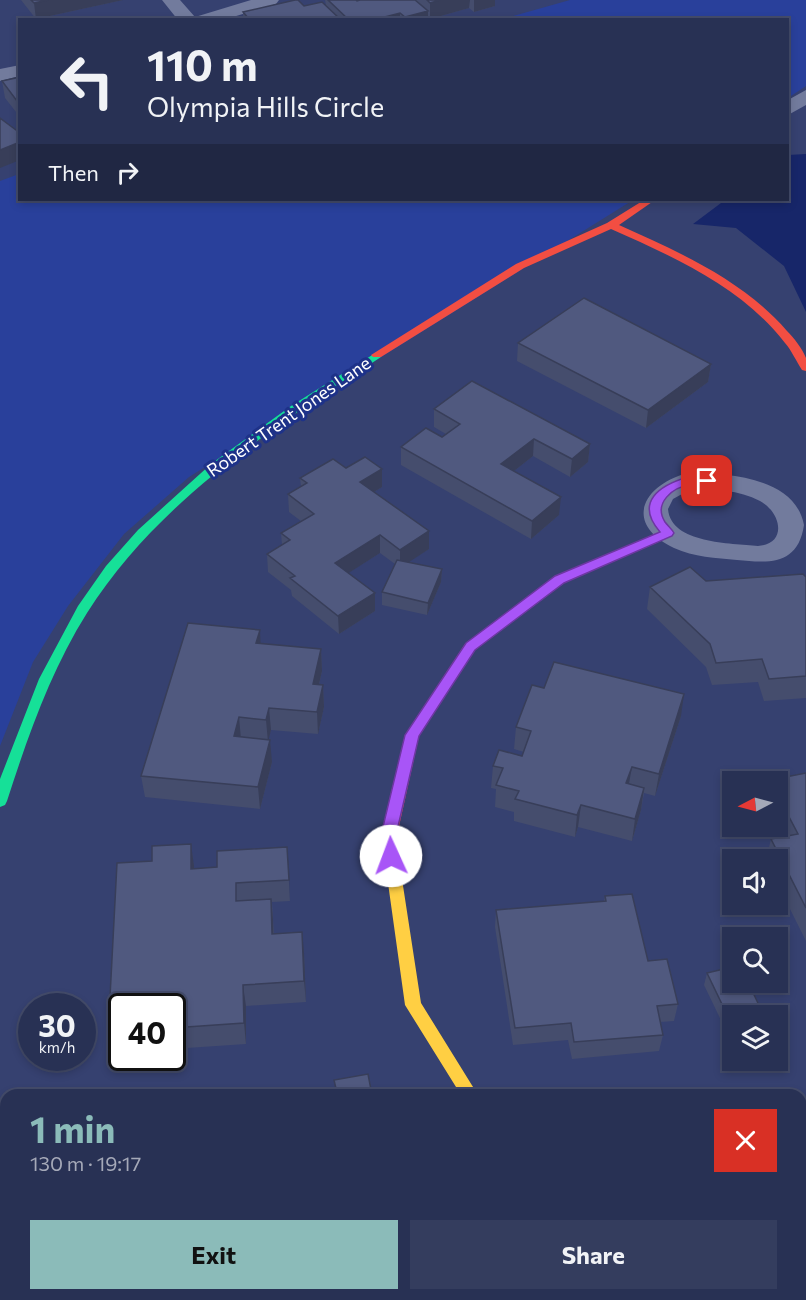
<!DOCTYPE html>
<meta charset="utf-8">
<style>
body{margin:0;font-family:Commissioner,sans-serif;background:#343d5e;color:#f1f3f6;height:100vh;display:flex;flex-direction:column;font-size:22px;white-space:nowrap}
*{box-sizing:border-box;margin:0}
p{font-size:20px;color:#a5a9b8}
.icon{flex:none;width:33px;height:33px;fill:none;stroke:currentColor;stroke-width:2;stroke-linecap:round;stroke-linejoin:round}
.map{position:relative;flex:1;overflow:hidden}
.panel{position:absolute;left:0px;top:1089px;width:807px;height:212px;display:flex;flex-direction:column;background:#283154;border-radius:18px 18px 0 0;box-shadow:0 3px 9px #0003,0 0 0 2px #444c6b}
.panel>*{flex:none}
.hud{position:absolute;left:18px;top:18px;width:771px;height:183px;border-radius:0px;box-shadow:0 3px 9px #0003,0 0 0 2px #444c6b;background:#283154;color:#f1f3f6;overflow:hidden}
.needle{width:39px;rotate:264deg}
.tools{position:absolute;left:722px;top:771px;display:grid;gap:12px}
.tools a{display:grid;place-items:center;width:66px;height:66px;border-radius:0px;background:#283154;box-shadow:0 3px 9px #0003,0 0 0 2px #444c6b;font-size:30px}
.speed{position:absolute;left:18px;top:993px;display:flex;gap:12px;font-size:30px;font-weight:700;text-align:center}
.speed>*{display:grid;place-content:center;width:78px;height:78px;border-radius:50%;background:#283154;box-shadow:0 3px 9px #0003,0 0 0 2px #444c6b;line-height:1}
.speed small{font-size:15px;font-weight:400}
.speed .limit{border:3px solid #111;border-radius:9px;background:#fff;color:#111}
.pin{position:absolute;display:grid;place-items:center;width:51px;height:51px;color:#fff;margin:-26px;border-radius:12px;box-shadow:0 3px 9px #0006}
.me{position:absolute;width:66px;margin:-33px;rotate:358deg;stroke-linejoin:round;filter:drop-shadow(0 0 4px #0008)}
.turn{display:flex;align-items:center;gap:21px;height:126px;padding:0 30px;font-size:27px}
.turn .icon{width:78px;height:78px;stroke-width:2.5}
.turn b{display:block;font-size:42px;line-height:51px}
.then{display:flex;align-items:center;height:57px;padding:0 30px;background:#0003;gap:12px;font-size:22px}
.round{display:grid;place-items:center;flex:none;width:63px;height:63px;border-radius:0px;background:#343d5e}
.overview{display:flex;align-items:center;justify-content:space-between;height:102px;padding:0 30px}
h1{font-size:36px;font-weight:700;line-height:45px;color:#8bbbb9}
.action{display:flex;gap:12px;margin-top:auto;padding:12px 30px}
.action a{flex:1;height:69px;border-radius:0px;background:#8bbbb9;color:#111;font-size:24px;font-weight:700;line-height:69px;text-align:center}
.action a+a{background:#343d5e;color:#f1f3f6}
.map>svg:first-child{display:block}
.green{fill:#29409b}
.water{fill:#172669}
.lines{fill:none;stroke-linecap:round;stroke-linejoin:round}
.street{fill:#727b9d;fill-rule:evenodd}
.fast{fill:#16e098;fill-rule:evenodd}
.slow{fill:#ffcf43;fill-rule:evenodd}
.jam{fill:#f24e42;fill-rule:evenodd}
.wall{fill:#454d6d}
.shaded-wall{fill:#383e59}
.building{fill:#50597f;stroke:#383e59;stroke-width:1.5}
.route{fill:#a855f7;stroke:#6d37a1;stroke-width:1.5}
.labels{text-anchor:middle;stroke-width:6;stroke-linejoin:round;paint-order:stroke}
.street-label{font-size:18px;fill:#fff;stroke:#1e3289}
</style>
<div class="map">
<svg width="806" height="1300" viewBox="0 0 806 1300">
<rect width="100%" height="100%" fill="#364170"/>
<path class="green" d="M 570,0 L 806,0 L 806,86 L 788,98 L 788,20 L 503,19 Z
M 19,174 L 20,200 L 633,200 L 189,477 L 124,534 L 68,606 L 33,662 L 0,746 L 0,181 Z
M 0,1197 L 6,1206 L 7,1300 L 0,1300 Z"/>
<path class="water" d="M 806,154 L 806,312 L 784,266 L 736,228 L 693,224 L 725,200 L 788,200 L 788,155 Z"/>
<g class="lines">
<path class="street" d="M 162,0 L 180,0 L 195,17 L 251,0 L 279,0 L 276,4 L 223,20 L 178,20 Z
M 20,65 L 20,76 L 0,81 L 0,69 Z
M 806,90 L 806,105 L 788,115 L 788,100 Z
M 688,473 C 728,473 795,477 804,525 C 798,566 768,563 737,560 C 716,558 694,557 674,548 C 623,524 642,485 688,473 ZM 691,489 C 714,489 739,490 760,501 C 781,512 788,544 758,546 C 731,543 671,544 668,509 L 673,499 Z
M 555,1294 L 591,1294 L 593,1300 L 557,1300 Z"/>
<path class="fast" d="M 377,352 L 381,353 L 381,357 C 272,428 158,501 87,613 C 51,670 28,736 7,801 L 5,805 L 0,807 L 0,779 L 39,679 L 78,606 L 106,566 L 138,530 L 211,464 L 291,406 Z
M 668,529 L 672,530 L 674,533 L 672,536 L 564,583 L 495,635 L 485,635 L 483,632 L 554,577 Z"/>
<path class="slow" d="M 389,834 L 394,836 L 396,840 L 421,1003 L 478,1095 L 461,1095 L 405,1005 L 382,840 L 384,836 Z"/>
<path class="jam" d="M 644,200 L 655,200 L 619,225 C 679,252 743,280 787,331 C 794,338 802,348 806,358 C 806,361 806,367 806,371 L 802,370 C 796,361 792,351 785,343 C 742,287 674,257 611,229 L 524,268 L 381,357 L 373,357 L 371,355 L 516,264 L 607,223 Z
M 490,627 L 495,629 L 497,632 L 495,635 L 475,650 L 419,736 L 396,840 L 394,844 L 389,846 L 384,844 L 382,840 L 405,735 L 465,644 Z"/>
</g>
<path class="wall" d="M 21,0 L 123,0 L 36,19 Z
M 325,0 L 356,0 L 357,1 L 360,0 L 495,0 L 495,6 L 474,12 L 469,8 L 430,19 L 428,17 L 428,20 L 243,20 L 243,12 L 326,5 Z
M 20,77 L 20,117 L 5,98 L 2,81 Z
M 518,343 L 711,364 L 708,382 L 646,428 L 517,361 Z
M 434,409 L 590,444 L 588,462 L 570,477 L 533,456 L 514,471 L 559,515 L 531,539 L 401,465 L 401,447 L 442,437 L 446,434 L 434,427 Z
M 346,468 L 382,469 L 382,487 L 374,492 L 429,531 L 429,549 L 408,562 L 442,569 L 441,582 L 427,615 L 382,605 L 382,592 L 395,564 L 380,553 L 348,573 L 375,611 L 339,634 L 292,596 L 291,590 L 268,572 L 267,554 L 282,545 L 281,533 L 301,521 L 289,512 L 288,494 L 301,487 L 300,478 Z
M 806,577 L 806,698 L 764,701 L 758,682 L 712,685 L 706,667 L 647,609 L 650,587 L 706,581 Z
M 261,643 L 321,649 L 322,671 L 319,685 L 323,685 L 324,707 L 318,734 L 271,730 L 268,740 L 272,762 L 260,809 L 145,797 L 141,776 Z
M 544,688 L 681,716 L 655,796 L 644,793 L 641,810 L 632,841 L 578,827 L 575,837 L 514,821 L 514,812 L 495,807 L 496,789 L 491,788 L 493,766 L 522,756 L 524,752 L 514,749 L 516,727 Z
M 806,773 L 806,941 L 777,883 L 777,860 L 766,860 L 771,839 L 783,837 L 777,826 L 777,782 L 769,782 L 770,780 Z
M 191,844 L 194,869 L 217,867 L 287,847 L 290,901 L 272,902 L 274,934 L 304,953 L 306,1002 L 246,1006 L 246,1044 L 172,1049 L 172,1006 L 122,1006 L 122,1037 L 114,1037 L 109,1016 L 152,861 Z
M 605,896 L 678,1004 L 674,1021 L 660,1022 L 663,1035 L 659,1051 L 572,1059 L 568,1040 L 513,1045 L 495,927 L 496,910 L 604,901 Z
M 707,973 L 732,1016 L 732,1043 L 704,985 Z
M 801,1201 L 806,1201 L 806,1300 L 737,1300 L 736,1294 L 801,1294 Z
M 444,1296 L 444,1300 L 233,1300 Z"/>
<path class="shaded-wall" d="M 48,0 L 123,0 L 36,19 L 34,3 Z
M 440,0 L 470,0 L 469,8 L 430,19 L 430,3 Z
M 474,0 L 495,0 L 495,6 L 474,12 Z
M 428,11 L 428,20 L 405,20 L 405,17 Z
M 400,13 L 400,20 L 373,20 Z
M 285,17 L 285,20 L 274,20 Z
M 20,142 L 20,160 L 0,168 L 0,150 Z
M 711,364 L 708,382 L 646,428 L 648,410 Z
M 534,439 L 533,456 L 500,482 L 501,464 Z
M 590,444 L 588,462 L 570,477 L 572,459 Z
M 382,469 L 382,487 L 361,500 L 360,482 Z
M 561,497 L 559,515 L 531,539 L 532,521 Z
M 429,531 L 429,549 L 400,568 L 400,550 Z
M 380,535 L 380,553 L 336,581 L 335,563 Z
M 442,569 L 441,582 L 427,615 L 428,603 Z
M 375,593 L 375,611 L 339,634 L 338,616 Z
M 260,630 L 261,652 L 256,643 Z
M 321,649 L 322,671 L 314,706 L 313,684 Z
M 323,685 L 324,707 L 318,734 L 317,712 Z
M 684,694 L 681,716 L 655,796 L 659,774 Z
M 269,708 L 271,730 L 268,742 L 266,720 Z
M 239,717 L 241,739 L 234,736 Z
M 270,740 L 272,762 L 260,809 L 258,787 Z
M 632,767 L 628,789 L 626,783 Z
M 644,788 L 641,810 L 632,841 L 635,819 Z
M 581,805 L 578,827 L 575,837 L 577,815 Z
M 191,844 L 194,866 L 195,890 L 191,869 Z
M 287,847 L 289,869 L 290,901 L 289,880 Z
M 271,899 L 273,920 L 274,955 L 272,934 Z
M 302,932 L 304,953 L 306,1002 L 304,981 Z
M 243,985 L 246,1006 L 246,1044 L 244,1023 Z"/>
<path class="building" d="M 31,0 L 48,0 L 34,3 Z
M 295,0 L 298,0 L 304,6 L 322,2 L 341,20 L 288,20 L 285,17 L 274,20 L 250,20 L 243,12 Z
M 328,0 L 356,0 L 357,1 L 360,0 L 415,0 L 428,11 L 405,17 L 400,13 L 373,20 L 349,20 Z
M 427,0 L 440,0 L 430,3 Z
M 20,77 L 20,105 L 2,81 Z
M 0,118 L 20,133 L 20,142 L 0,150 Z
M 584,298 L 711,364 L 648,410 L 518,343 Z
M 472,381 L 590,444 L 572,459 L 534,439 L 501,464 L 561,497 L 532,521 L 401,447 L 426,428 L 442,437 L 460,424 L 434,409 Z
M 365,457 L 382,469 L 360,482 L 429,531 L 400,550 L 380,535 L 335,563 L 375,593 L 338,616 L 290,578 L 295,576 L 267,554 L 290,540 L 281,533 L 314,514 L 288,494 L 307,483 L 300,478 L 333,459 L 346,468 Z
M 397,560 L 442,569 L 428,603 L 382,592 Z
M 690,567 L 706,581 L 803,574 L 806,577 L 806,676 L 769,679 L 762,659 L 716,663 L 710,644 L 650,587 Z
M 188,623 L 260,630 L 256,643 L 321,649 L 313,684 L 323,685 L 317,712 L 269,708 L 266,720 L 239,717 L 234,736 L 270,740 L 258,787 L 141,776 Z
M 554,662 L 684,694 L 659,774 L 632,767 L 626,783 L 644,788 L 635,819 L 581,805 L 577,815 L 515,799 L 519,791 L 496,785 L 503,768 L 493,766 L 499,750 L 522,756 L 531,731 L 516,727 L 532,685 L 544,688 Z
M 806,773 L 806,908 L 771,839 L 798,834 L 777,794 L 777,782 L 770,782 L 770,780 Z
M 191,844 L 191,869 L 217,867 L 217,851 L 287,847 L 289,880 L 236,883 L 236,901 L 271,899 L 272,934 L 302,932 L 304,981 L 243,985 L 244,1023 L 172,1028 L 172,1006 L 122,1006 L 122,1016 L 109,1016 L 117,863 L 152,861 L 152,846 Z
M 632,894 L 648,961 L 667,959 L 678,1004 L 657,1006 L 663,1035 L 574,1042 L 571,1023 L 515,1028 L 496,910 L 606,901 L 605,896 Z
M 732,967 L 732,982 L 748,982 L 764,1016 L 732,1016 L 732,1025 L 707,973 Z
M 368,1074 L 372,1095 L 327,1095 L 337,1093 L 334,1080 Z
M 784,1092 L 785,1095 L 740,1095 Z
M 801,1201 L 806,1201 L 806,1287 L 801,1288 Z
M 232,1294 L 444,1294 L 444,1296 L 420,1300 L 233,1300 Z"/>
<path class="route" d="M 688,477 L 707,477 L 713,481 C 707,487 699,484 690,485 C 673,487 653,503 665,522 C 668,526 672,529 674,533 L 672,536 L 564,583 L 475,650 L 419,736 L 396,835 L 399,856 L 397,861 L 386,861 L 381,835 L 405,735 L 466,643 L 555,576 L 660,532 C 634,502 660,485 688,477 Z"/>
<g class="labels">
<g class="street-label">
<text transform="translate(289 417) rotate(-35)" y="6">Robert Trent Jones Lane</text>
</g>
</g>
</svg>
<div class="tools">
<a><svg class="needle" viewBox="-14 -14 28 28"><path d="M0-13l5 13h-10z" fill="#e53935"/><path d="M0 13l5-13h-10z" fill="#a5a9b8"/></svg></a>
<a><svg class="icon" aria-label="sound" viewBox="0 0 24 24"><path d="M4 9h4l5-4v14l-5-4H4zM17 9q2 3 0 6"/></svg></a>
<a><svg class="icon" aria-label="search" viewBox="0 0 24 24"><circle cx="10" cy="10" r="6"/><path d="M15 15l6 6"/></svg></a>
<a><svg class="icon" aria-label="layers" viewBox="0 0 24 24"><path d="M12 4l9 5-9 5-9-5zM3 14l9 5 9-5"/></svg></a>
</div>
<div class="speed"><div>30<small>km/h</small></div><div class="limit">40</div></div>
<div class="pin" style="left:707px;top:481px;background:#d93025"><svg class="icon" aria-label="arrive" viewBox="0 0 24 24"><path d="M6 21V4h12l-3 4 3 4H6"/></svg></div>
<svg class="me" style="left:391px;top:856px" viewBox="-20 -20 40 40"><circle r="19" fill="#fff"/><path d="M0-13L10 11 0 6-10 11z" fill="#a855f7"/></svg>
<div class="hud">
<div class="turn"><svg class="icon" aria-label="left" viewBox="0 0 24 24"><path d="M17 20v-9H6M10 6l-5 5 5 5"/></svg><div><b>110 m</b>Olympia Hills Circle</div></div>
<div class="then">Then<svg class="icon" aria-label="right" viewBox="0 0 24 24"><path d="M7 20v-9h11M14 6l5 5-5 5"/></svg></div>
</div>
<section class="panel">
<div class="overview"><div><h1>1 min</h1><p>130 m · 19:17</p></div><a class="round" style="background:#d93025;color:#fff"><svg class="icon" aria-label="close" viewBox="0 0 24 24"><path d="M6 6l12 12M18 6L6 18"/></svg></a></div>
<div class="action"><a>Exit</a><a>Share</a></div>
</section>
</div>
